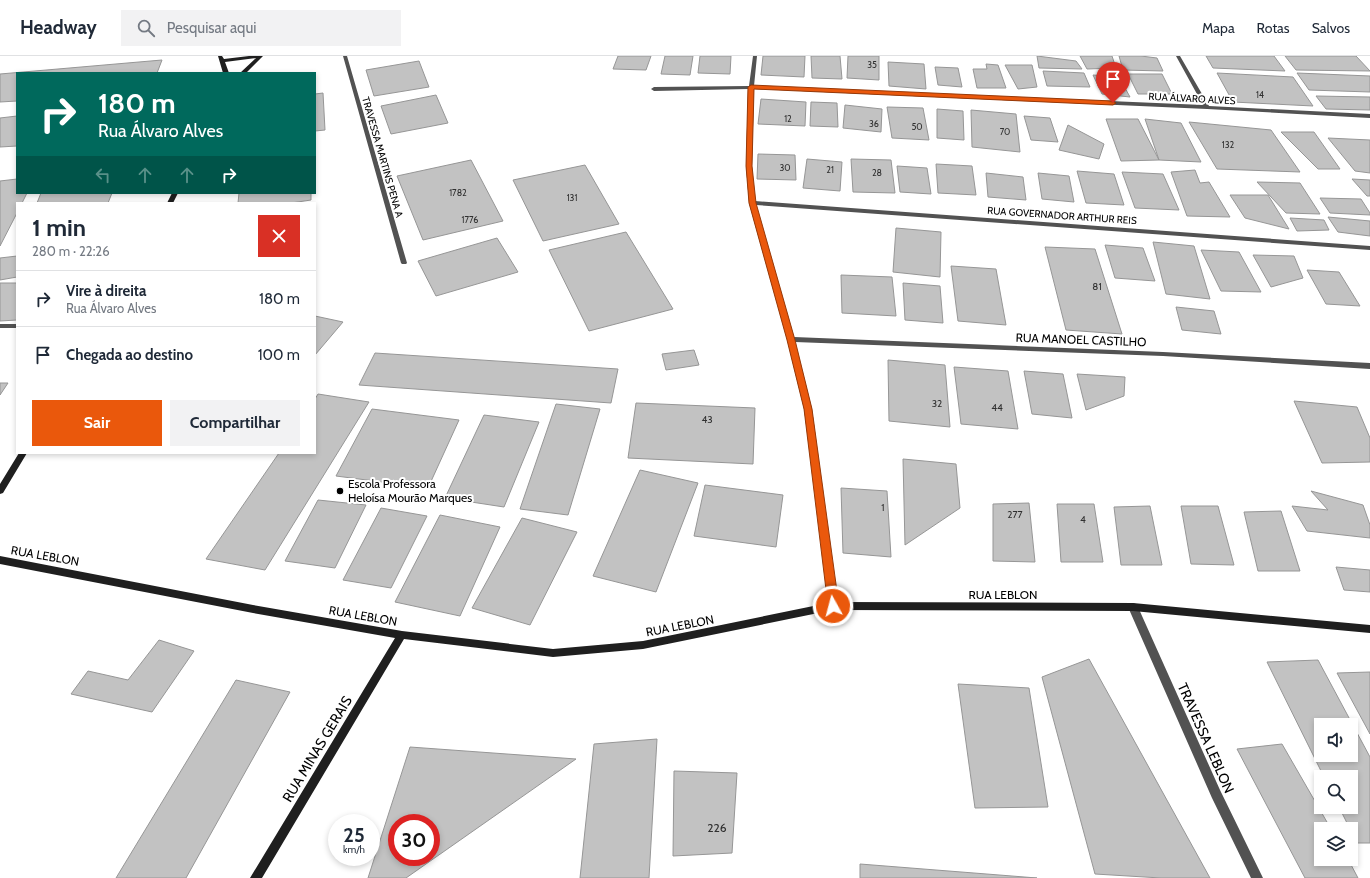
<!DOCTYPE html>
<html lang="pt">
<meta charset="utf-8">
<style>
body{margin:0;font-family:Cabin,sans-serif;background:#f2f2f3;color:#1f2937;height:100vh;display:flex;flex-direction:column;font-size:15px;white-space:nowrap}
*{box-sizing:border-box;margin:0}
p{font-size:13px;color:#747a83}
.icon{flex:none;width:22px;height:22px;fill:none;stroke:currentColor;stroke-width:2;stroke-linecap:round;stroke-linejoin:round}
.map{position:relative;flex:1;overflow:hidden}
.side{position:absolute;left:16px;top:146px;width:300px;height:252px;display:flex;flex-direction:column;background:#fff;border-radius:0px;box-shadow:0 2px 6px #0003}
.side>*{flex:none}
.banner{position:absolute;left:16px;top:16px;width:300px;height:122px;border-radius:0px;box-shadow:0 2px 6px #0003;background:#00695c;color:#fff;overflow:hidden}
.tools{position:absolute;left:1314px;top:662px;display:grid;gap:8px}
.tools a{display:grid;place-items:center;width:44px;height:44px;border-radius:0px;background:#fff;box-shadow:0 2px 6px #0003;font-size:20px}
.speed{position:absolute;left:328px;top:758px;display:flex;gap:8px;font-size:20px;font-weight:700;text-align:center}
.speed>*{display:grid;place-content:center;width:52px;height:52px;border-radius:50%;background:#fff;box-shadow:0 2px 6px #0003;line-height:1}
.speed small{font-size:10px;font-weight:400}
.speed .limit{border:6px solid #d22;background:#fff;color:#111}
.pin{position:absolute;display:grid;place-items:center;width:34px;height:34px;color:#fff;margin:-41px -17px;border-radius:50% 50% 50% 0;rotate:-45deg;box-shadow:0 0 4px #0007}
.pin .icon{rotate:45deg}
.me{position:absolute;width:44px;margin:-22px;rotate:353deg;stroke-linejoin:round;filter:drop-shadow(0 0 3px #0008)}
.turn{display:flex;align-items:center;gap:14px;height:84px;padding:0 16px;font-size:18px}
.turn .icon{width:52px;height:52px;stroke-width:2.5}
.turn b{display:block;font-size:28px;line-height:34px}
.lanes{display:flex;align-items:center;height:38px;padding:0 16px;background:#0003;justify-content:center;gap:20px;direction:ltr}
.lanes .off{opacity:.35}
.round{display:grid;place-items:center;flex:none;width:42px;height:42px;border-radius:0px;background:#f2f2f3}
.headline{display:flex;align-items:center;justify-content:space-between;height:68px;padding:0 16px}
h1{font-size:24px;font-weight:800;line-height:30px}
.action{display:flex;gap:8px;margin-top:auto;padding:8px 16px}
.action a{flex:1;height:46px;border-radius:0px;background:#ea580c;color:#fff;font-size:16px;font-weight:800;line-height:46px;text-align:center}
.action a+a{background:#f2f2f3;color:#1f2937}
ul{padding:0;list-style:none}
li{display:flex;align-items:center;gap:12px;height:56px;padding:0 16px;border-top:1px solid #e0e1e3}
li div{flex:1}
li b{display:block;font-size:15px}
li em{font-style:normal}
header{display:flex;align-items:center;gap:24px;box-sizing:border-box;height:56px;padding:0 20px;background:#fff;border-bottom:1px solid #e0e1e3}
header strong{font-size:19px}
nav{display:flex;gap:22px;margin-inline-start:auto;font-size:14px}
.search{width:280px;height:36px;background:#f2f2f3;display:flex;align-items:center;gap:10px;box-sizing:border-box;padding:0 14px;border-radius:0px;color:#747a83;font-size:15px}
.map>svg:first-child{display:block}
.building{fill:#c2c2c2;stroke:#969696;fill-rule:evenodd}
.lines{fill:none;stroke-linecap:round;stroke-linejoin:round}
.lane{fill:#525252;fill-rule:evenodd}
.street{fill:#525252;fill-rule:evenodd}
.secondary{fill:#1f1f1f;fill-rule:evenodd}
.route{fill:#ea580c;stroke:#983908}
.poi-dot{fill:#000;stroke:#fff;stroke-width:1.5}
.labels{text-anchor:middle;stroke-width:4;stroke-linejoin:round;paint-order:stroke}
.far-number-label{font-size:9px;fill:#303030}
.far-street-label{font-size:10px;fill:#000;stroke:#fff}
.number-label{font-size:10px;fill:#303030}
.street-label{font-size:12px;fill:#000;stroke:#fff}
.poi-label{font-size:12px;fill:#000;stroke:#fff;text-anchor:start}
.near-number-label{font-size:12px;fill:#303030}
.near-street-label{font-size:14px;fill:#000;stroke:#fff}
</style>
<header>
<strong>Headway</strong>
<div class="search"><svg class="icon" aria-label="search" viewBox="0 0 24 24"><circle cx="10" cy="10" r="6"/><path d="M15 15l6 6"/></svg>Pesquisar aqui</div>
<nav><a>Mapa</a><a>Rotas</a><a>Salvos</a></nav>
</header>
<div class="map">
<svg width="1370" height="822" viewBox="0 0 1370 822">
<rect width="100%" height="100%" fill="#fff"/>
<path class="building" d="M 618,0 L 651,0 L 646,14 L 613,13 Z
M 665,0 L 693,0 L 690,19 L 661,18 Z
M 700,0 L 731,0 L 730,18 L 698,17 Z
M 763,0 L 805,0 L 804,21 L 761,19 Z
M 811,0 L 840,0 L 842,23 L 812,22 Z
M 848,0 L 879,0 L 879,24 L 847,22 Z
M 1037,0 L 1076,5 L 1082,13 L 1039,12 Z
M 1080,0 L 1112,0 L 1116,12 L 1087,13 Z
M 1119,0 L 1141,0 L 1157,2 L 1163,15 L 1123,14 Z
M 1206,0 L 1274,0 L 1285,15 L 1213,12 Z
M 1285,0 L 1356,0 L 1370,15 L 1296,14 Z
M 162,4 L 157,17 L 17,17 L 17,45 L 0,46 L 0,18 Z
M 419,5 L 429,31 L 374,40 L 366,14 Z
M 888,6 L 924,8 L 926,33 L 889,30 Z
M 986,8 L 998,9 L 1006,32 L 977,32 L 973,13 L 987,13 Z
M 1005,9 L 1032,9 L 1037,31 L 1018,33 Z
M 935,11 L 958,12 L 962,31 L 938,29 Z
M 1043,15 L 1084,17 L 1090,31 L 1047,30 Z
M 1217,17 L 1293,21 L 1313,50 L 1233,46 Z
M 1297,17 L 1370,20 L 1370,36 L 1309,34 Z
M 1128,18 L 1162,18 L 1172,38 L 1138,38 Z
M 1093,19 L 1119,21 L 1130,41 L 1102,38 Z
M 323,37 L 325,74 L 315,75 L 315,38 Z
M 436,39 L 448,67 L 391,78 L 381,50 Z
M 1316,40 L 1370,41 L 1370,54 L 1326,53 Z
M 761,43 L 806,46 L 805,70 L 758,68 Z
M 811,46 L 837,47 L 838,71 L 810,70 Z
M 845,49 L 882,53 L 881,76 L 843,72 Z
M 887,51 L 923,52 L 929,84 L 892,82 Z
M 937,53 L 963,55 L 964,84 L 937,82 Z
M 971,54 L 1016,58 L 1020,96 L 972,91 Z
M 17,60 L 17,90 L 0,91 L 0,62 Z
M 1024,60 L 1050,62 L 1058,86 L 1031,84 Z
M 1106,63 L 1138,63 L 1159,104 L 1121,105 Z
M 1145,63 L 1181,67 L 1201,106 L 1159,104 Z
M 1189,66 L 1271,74 L 1300,116 L 1217,113 Z
M 1068,69 L 1104,88 L 1099,103 L 1059,94 Z
M 1281,76 L 1314,76 L 1340,113 L 1318,113 Z
M 1328,82 L 1370,84 L 1370,117 L 1355,115 Z
M 758,98 L 795,99 L 796,124 L 757,123 Z
M 807,103 L 842,106 L 840,135 L 803,132 Z
M 851,103 L 891,104 L 895,137 L 853,136 Z
M 471,104 L 503,165 L 423,184 L 397,120 Z
M 936,108 L 972,110 L 976,139 L 938,137 Z
M 585,109 L 619,168 L 543,185 L 513,124 Z
M 897,110 L 927,112 L 931,138 L 900,136 Z
M 1195,114 L 1200,127 L 1209,126 L 1230,161 L 1187,160 L 1171,116 Z
M 1077,115 L 1114,118 L 1124,149 L 1086,147 Z
M 1122,116 L 1163,118 L 1179,154 L 1135,152 Z
M 986,117 L 1023,121 L 1026,144 L 988,141 Z
M 1038,117 L 1069,120 L 1074,146 L 1042,143 Z
M 17,123 L 17,137 L 27,137 L 22,147 L 17,147 L 17,157 L 0,190 L 0,125 Z
M 1352,123 L 1370,124 L 1370,140 L 1367,140 Z
M 1257,126 L 1300,127 L 1320,158 L 1286,157 Z
M 41,137 L 112,137 L 108,147 L 37,147 Z
M 239,137 L 311,137 L 311,144 L 291,147 L 238,147 Z
M 1230,139 L 1268,139 L 1289,173 L 1245,162 Z
M 1320,142 L 1361,143 L 1370,157 L 1370,159 L 1330,157 Z
M 1328,161 L 1370,165 L 1370,180 L 1338,176 Z
M 1290,162 L 1324,164 L 1329,174 L 1297,175 Z
M 896,172 L 941,176 L 940,221 L 893,216 Z
M 626,176 L 673,253 L 589,275 L 549,194 Z
M 497,182 L 518,216 L 436,240 L 418,205 Z
M 1153,186 L 1194,190 L 1210,243 L 1166,238 Z
M 1105,189 L 1143,192 L 1155,225 L 1115,222 Z
M 1045,191 L 1095,193 L 1122,278 L 1066,274 Z
M 1201,194 L 1239,196 L 1261,236 L 1221,235 Z
M 1253,199 L 1294,200 L 1303,222 L 1271,231 Z
M 17,200 L 17,221 L 0,224 L 0,202 Z
M 951,210 L 996,213 L 1006,269 L 958,265 Z
M 1307,214 L 1339,216 L 1360,250 L 1326,248 Z
M 841,219 L 892,221 L 896,260 L 842,257 Z
M 0,227 L 17,227 L 17,264 L 0,265 Z
M 903,227 L 940,230 L 943,267 L 905,264 Z
M 1176,251 L 1214,255 L 1221,278 L 1182,274 Z
M 315,260 L 343,266 L 315,299 Z
M 694,294 L 699,309 L 666,314 L 662,298 Z
M 375,297 L 618,313 L 611,347 L 359,329 Z
M 888,304 L 945,309 L 950,371 L 889,365 Z
M 954,311 L 1008,315 L 1018,373 L 961,368 Z
M 1024,315 L 1063,318 L 1072,362 L 1032,358 Z
M 1077,318 L 1125,321 L 1124,340 L 1086,354 Z
M 0,327 L 8,327 L 0,339 Z
M 318,338 L 369,346 L 265,514 L 206,503 L 279,397 L 315,397 L 315,343 Z
M 1294,345 L 1357,351 L 1370,382 L 1370,406 L 1322,407 Z
M 636,347 L 755,352 L 753,408 L 628,402 Z
M 556,348 L 600,353 L 568,459 L 520,453 Z
M 372,353 L 459,364 L 428,432 L 336,420 Z
M 484,359 L 539,366 L 504,451 L 445,442 Z
M 903,403 L 956,408 L 960,452 L 905,489 Z
M 640,414 L 698,427 L 656,536 L 593,520 Z
M 705,429 L 783,439 L 776,491 L 694,480 Z
M 841,432 L 887,435 L 891,501 L 843,497 Z
M 1311,435 L 1363,449 L 1370,469 L 1370,482 L 1307,475 L 1292,450 L 1328,454 Z
M 318,444 L 366,449 L 335,512 L 285,505 Z
M 1029,447 L 1035,506 L 993,505 L 993,448 Z
M 1057,448 L 1094,448 L 1103,506 L 1061,506 Z
M 1150,450 L 1162,509 L 1121,509 L 1114,451 Z
M 1181,450 L 1218,450 L 1234,509 L 1191,508 Z
M 381,452 L 427,460 L 391,532 L 343,524 Z
M 1281,455 L 1300,515 L 1258,515 L 1244,456 Z
M 440,459 L 500,471 L 460,560 L 395,546 Z
M 522,462 L 577,476 L 530,569 L 472,552 Z
M 1336,511 L 1370,514 L 1370,536 L 1344,534 Z
M 159,584 L 194,595 L 152,656 L 71,638 L 88,615 L 128,624 Z
M 1089,603 L 1210,822 L 1161,822 L 1095,818 L 1042,621 Z
M 1318,604 L 1370,701 L 1370,787 L 1357,787 L 1339,751 L 1351,751 L 1351,721 L 1324,721 L 1267,606 ZM 1321,669 L 1351,669 L 1351,699 L 1321,699 Z
M 1370,616 L 1370,678 L 1337,617 Z
M 236,624 L 290,636 L 186,822 L 116,822 Z
M 958,628 L 1029,632 L 1048,751 L 975,752 Z
M 657,683 L 649,822 L 580,822 L 594,688 Z
M 1282,688 L 1331,773 L 1321,773 L 1321,803 L 1348,803 L 1358,822 L 1305,822 L 1237,693 Z
M 410,691 L 576,703 L 406,822 L 368,822 ZM 397,767 L 431,767 L 431,801 L 397,801 Z
M 674,715 L 737,717 L 732,797 L 673,800 Z
M 860,808 L 1037,822 L 860,822 Z"/>
<g class="lines">
<path class="lane" d="M 0,268 L 17,268 L 17,272 L 0,272 Z"/>
<path class="street" d="M 343,0 L 347,0 L 407,207 L 406,208 L 402,208 L 401,207 Z
M 753,0 L 757,0 L 754,30 L 1203,49 L 1176,0 L 1180,0 L 1209,50 L 1370,58 L 1370,62 L 1207,53 L 754,33 L 752,110 L 755,145 L 1370,190 L 1370,194 L 756,149 L 794,281 L 1163,296 L 1370,307 L 1370,313 L 1163,300 L 795,286 L 812,353 L 838,550 L 836,553 L 833,554 L 830,553 L 804,353 L 787,283 L 749,147 L 746,110 L 748,33 L 654,35 L 651,33 L 654,31 L 749,30 Z
M 1133,547 L 1136,548 L 1138,551 L 1220,734 L 1263,822 L 1251,822 L 1212,742 L 1128,551 L 1130,548 Z"/>
<path class="secondary" d="M 218,0 L 222,0 L 224,3 L 249,0 L 263,0 L 246,17 L 240,17 L 256,2 L 225,6 L 229,17 L 223,17 Z
M 172,137 L 178,137 L 173,147 L 167,147 Z
M 19,397 L 27,397 L 3,437 L 0,438 L 0,428 Z
M 0,500 L 253,549 L 402,575 L 553,593 L 643,585 L 833,546 L 1133,547 L 1370,569 L 1370,577 L 1133,555 L 833,554 L 643,593 L 553,601 L 404,583 L 262,822 L 250,822 L 395,582 L 253,557 L 0,508 Z"/>
</g>
<path class="route" d="M 751,29 L 1113,45 L 1116,47 L 1113,49 L 754,33 L 752,110 L 756,147 L 795,284 L 812,353 L 839,550 L 837,554 L 833,555 L 830,554 L 828,550 L 804,353 L 787,284 L 749,147 L 746,110 L 748,31 Z"/>
<circle class="poi-dot" cx="340" cy="435" r="4"/>
<g class="labels">
<g class="far-number-label">
<text x="872" y="12">35</text>
<text x="1260" y="42">14</text>
<text x="788" y="66">12</text>
<text x="874" y="71">36</text>
<text x="917" y="74">50</text>
<text x="1005" y="79">70</text>
<text x="1228" y="92">132</text>
<text x="785" y="115">30</text>
<text x="830" y="117">21</text>
<text x="877" y="120">28</text>
<text x="458" y="140">1782</text>
<text x="572" y="145">131</text>
<text x="470" y="167">1776</text>
</g>
<g class="far-street-label">
<text transform="translate(1192 42) rotate(3)" y="4">RUA ÁLVARO ALVES</text>
<text transform="translate(383 101) rotate(74)" y="4">TRAVESSA MARTINS PENA A</text>
<text transform="translate(1062 159) rotate(4)" y="4">RUA GOVERNADOR ARTHUR REIS</text>
</g>
<g class="number-label">
<text x="1097" y="234">81</text>
<text x="937" y="351">32</text>
<text x="997" y="355">44</text>
<text x="707" y="367">43</text>
<text x="883" y="455">1</text>
<text x="1015" y="462">277</text>
<text x="1083" y="467">4</text>
</g>
<g class="street-label">
<text transform="translate(1081 284) rotate(2)" y="4">RUA MANOEL CASTILHO</text>
<text transform="translate(45 500) rotate(10)" y="4">RUA LEBLON</text>
<text x="1003" y="543">RUA LEBLON</text>
<text transform="translate(363 560) rotate(10)" y="4">RUA LEBLON</text>
<text transform="translate(680 570) rotate(-11)" y="4">RUA LEBLON</text>
</g>
<g class="poi-label">
<text x="348" y="432">Escola Professora<tspan x="348" dy="14">Heloísa Mourão Marques</tspan></text>
</g>
<g class="near-number-label">
<text x="717" y="776">226</text>
</g>
<g class="near-street-label">
<text transform="translate(1206 682) rotate(66)" y="5">TRAVESSA LEBLON</text>
<text transform="translate(317 693) rotate(-59)" y="5">RUA MINAS GERAIS</text>
</g>
</g>
</svg>
<div class="tools">
<a><svg class="icon" aria-label="sound" viewBox="0 0 24 24"><path d="M4 9h4l5-4v14l-5-4H4zM17 9q2 3 0 6"/></svg></a>
<a><svg class="icon" aria-label="search" viewBox="0 0 24 24"><circle cx="10" cy="10" r="6"/><path d="M15 15l6 6"/></svg></a>
<a><svg class="icon" aria-label="layers" viewBox="0 0 24 24"><path d="M12 4l9 5-9 5-9-5zM3 14l9 5 9-5"/></svg></a>
</div>
<div class="speed"><div>25<small>km/h</small></div><div class="limit">30</div></div>
<div class="pin" style="left:1113px;top:47px;background:#d93025"><svg class="icon" aria-label="arrive" viewBox="0 0 24 24"><path d="M6 21V4h12l-3 4 3 4H6"/></svg></div>
<svg class="me" style="left:833px;top:550px" viewBox="-20 -20 40 40"><circle r="17" fill="#ea580c" stroke="#fff" stroke-width="3"/><path d="M0-11L8 9 0 5-8 9z" fill="#fff"/></svg>
<div class="banner">
<div class="turn"><svg class="icon" aria-label="right" viewBox="0 0 24 24"><path d="M7 20v-9h11M14 6l5 5-5 5"/></svg><div><b>180 m</b>Rua Álvaro Alves</div></div>
<div class="lanes"><svg class="icon off" aria-label="left" viewBox="0 0 24 24"><path d="M17 20v-9H6M10 6l-5 5 5 5"/></svg><svg class="icon off" aria-label="ahead" viewBox="0 0 24 24"><path d="M12 20V5M6 11l6-6 6 6"/></svg><svg class="icon off" aria-label="ahead" viewBox="0 0 24 24"><path d="M12 20V5M6 11l6-6 6 6"/></svg><svg class="icon" aria-label="right" viewBox="0 0 24 24"><path d="M7 20v-9h11M14 6l5 5-5 5"/></svg></div>
</div>
<section class="side">
<div class="headline"><div><h1>1 min</h1><p>280 m · 22:26</p></div><a class="round" style="background:#d93025;color:#fff"><svg class="icon" aria-label="close" viewBox="0 0 24 24"><path d="M6 6l12 12M18 6L6 18"/></svg></a></div>
<ul>
<li><svg class="icon" aria-label="right" viewBox="0 0 24 24"><path d="M7 20v-9h11M14 6l5 5-5 5"/></svg><div><b>Vire à direita</b><p>Rua Álvaro Alves</p></div><em>180 m</em></li>
<li><svg class="icon" aria-label="arrive" viewBox="0 0 24 24"><path d="M6 21V4h12l-3 4 3 4H6"/></svg><div><b>Chegada ao destino</b></div><em>100 m</em></li>
</ul>
<div class="action"><a>Sair</a><a>Compartilhar</a></div>
</section>
</div>
